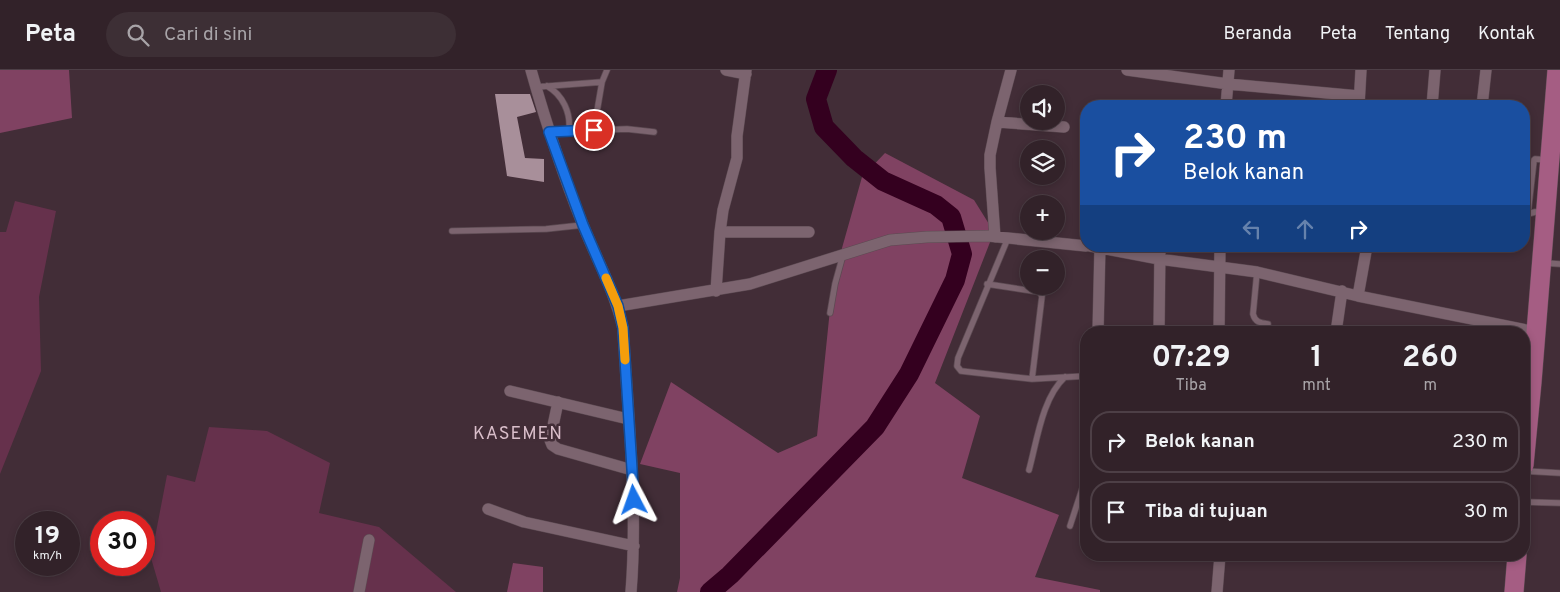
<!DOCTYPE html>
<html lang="id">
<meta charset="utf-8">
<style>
body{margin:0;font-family:Overpass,sans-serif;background:#3d2f35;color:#f1f3f6;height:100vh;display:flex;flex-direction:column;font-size:19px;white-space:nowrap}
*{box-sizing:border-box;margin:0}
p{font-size:16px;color:#a8a4a8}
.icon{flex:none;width:28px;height:28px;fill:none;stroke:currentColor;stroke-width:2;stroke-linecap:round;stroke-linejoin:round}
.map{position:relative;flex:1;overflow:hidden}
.sheet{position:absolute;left:1080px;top:256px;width:450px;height:235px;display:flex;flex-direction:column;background:#322229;border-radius:20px;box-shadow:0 2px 8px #0003,0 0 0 1px #4d3f46}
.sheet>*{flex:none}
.hud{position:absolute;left:1080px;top:30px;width:450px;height:152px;border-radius:20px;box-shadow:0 2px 8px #0003,0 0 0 1px #4d3f46;background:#1a4fa0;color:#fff;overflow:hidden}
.fabs{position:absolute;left:1020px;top:15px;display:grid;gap:10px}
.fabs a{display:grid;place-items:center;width:45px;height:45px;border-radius:50%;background:#322229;box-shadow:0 2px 8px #0003,0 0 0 1px #4d3f46;font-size:25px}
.speed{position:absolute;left:15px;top:441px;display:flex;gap:10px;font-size:25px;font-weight:700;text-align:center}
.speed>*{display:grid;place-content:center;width:65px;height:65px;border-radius:50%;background:#322229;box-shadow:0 2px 8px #0003,0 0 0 1px #4d3f46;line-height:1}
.speed small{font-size:12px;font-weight:400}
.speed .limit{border:8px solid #d22;background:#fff;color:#111}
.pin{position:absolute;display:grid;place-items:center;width:42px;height:42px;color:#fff;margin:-21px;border:2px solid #fff;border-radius:50%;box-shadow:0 1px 5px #0007}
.me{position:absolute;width:55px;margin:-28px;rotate:356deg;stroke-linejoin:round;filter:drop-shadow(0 0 4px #0008)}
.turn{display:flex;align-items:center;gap:18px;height:105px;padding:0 20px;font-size:22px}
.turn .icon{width:65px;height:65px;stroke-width:2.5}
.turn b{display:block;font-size:35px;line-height:42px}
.lanes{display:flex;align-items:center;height:48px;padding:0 20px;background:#0003;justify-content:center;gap:25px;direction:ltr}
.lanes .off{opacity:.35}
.eta{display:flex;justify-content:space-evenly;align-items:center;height:85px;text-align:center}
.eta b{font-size:30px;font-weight:700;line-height:35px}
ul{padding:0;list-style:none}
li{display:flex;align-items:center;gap:15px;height:62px;margin:0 10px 8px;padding:0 10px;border:2px solid #4d3f46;border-radius:20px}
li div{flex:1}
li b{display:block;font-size:19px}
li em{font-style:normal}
header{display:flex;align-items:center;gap:30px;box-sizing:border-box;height:70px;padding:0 25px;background:#322229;border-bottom:1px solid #4d3f46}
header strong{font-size:24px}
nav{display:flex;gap:28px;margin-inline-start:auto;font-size:18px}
.search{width:350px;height:45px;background:#3d2f35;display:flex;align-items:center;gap:12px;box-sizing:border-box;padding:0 18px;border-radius:28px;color:#a8a4a8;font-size:19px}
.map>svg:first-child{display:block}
.green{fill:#66314c}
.forest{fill:#804262}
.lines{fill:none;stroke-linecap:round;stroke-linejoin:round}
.river{stroke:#34001f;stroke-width:20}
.building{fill:#a88f9a}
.lane-casing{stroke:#5c4a52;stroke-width:7}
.street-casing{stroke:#5c4a52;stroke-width:12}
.primary-casing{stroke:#5c4a52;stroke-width:20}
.lane{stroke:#7c646f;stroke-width:5.5}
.street{stroke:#7c646f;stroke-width:11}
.primary{stroke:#a55d83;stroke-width:19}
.route-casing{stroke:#114b97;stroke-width:12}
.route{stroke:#1a73e8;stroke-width:9}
.slow{stroke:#f59e0b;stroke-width:9}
.labels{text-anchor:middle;stroke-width:5;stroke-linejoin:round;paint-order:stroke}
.quarter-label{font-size:18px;letter-spacing:1px;fill:#d9beca;stroke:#422d37}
</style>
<header>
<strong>Peta</strong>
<div class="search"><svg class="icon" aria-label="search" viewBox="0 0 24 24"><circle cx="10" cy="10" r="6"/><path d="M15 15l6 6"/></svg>Cari di sini</div>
<nav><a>Beranda</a><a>Peta</a><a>Tentang</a><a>Kontak</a></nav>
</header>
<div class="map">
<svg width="1560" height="522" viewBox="0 0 1560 522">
<rect width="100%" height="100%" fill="#422d37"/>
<path class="green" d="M 15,131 L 56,141 L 39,227 L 41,301 L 0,404 L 0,162 L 6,162 Z
M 209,357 L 267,361 L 330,393 L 319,443 L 379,457 L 456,522 L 161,522 L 151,488 L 167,405 L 195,412 Z"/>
<path class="forest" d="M 0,0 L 69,0 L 72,48 L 0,63 Z
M 885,83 L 974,130 L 994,162 L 935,313 L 980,346 L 962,408 L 1059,445 L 1035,507 L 1100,520 L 1100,522 L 677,522 L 680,508 L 680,403 L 640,394 L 671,312 L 778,383 L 817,366 L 833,210 L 862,107 Z
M 513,493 L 543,497 L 543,522 L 507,522 Z"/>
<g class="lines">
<path class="river" d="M 710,522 L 730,505 L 875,357 L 909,304 L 955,210 L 962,184 L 951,147 L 936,135 L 883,111 L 854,88 L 824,57 L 816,29 L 827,0"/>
</g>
<path class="building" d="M 495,24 L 530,24 L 536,42 L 517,47 L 525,88 L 544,89 L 544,112 L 507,106 Z"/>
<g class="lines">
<g class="lane-casing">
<path id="lane" d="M 547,16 C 563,25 571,43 569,61
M 536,17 L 602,12 L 607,0
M 594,59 L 602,12
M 549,62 L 627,59 L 654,62
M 1528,143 L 1534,90 L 1535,89 L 1547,90
M 1524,145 L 1535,142 L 1543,142
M 452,161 L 546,159 L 583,155
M 1008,168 L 958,288 L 957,296 L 961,301 L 1032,309 L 1086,306
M 1545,193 L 1560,194
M 1257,202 L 1253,244 C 1255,252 1260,253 1268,254
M 987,214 L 1039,222 L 1042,226 L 1032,309
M 830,243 L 835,214 L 843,185
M 1485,262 L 1486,252
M 1029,400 C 1037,371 1042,328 1065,307
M 1524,401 L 1560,403
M 1524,432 L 1560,433
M 1070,456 L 1086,407"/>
</g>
<g class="street-casing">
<path id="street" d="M 531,0 C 546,53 563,105 583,155 C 597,190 615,222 623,258 C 628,347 638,433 631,522
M 726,0 L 746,4
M 1011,0 L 997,52 L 1064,57
M 1127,0 L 1228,14 L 1359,26
M 1226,36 L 1229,0
M 1359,36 L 1361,0
M 1432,36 L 1435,0
M 1482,36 L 1486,0
M 720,162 L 809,162
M 995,167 L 990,98 L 990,85 L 997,52
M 1090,176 L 1159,189 L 1257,202 L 1358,226 L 1536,262
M 716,221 L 720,162 L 723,140 L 737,88 L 737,66 L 746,0
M 1358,226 L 1367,176
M 618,236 L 750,214 L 890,170 L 927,167 L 988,166 L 1086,176
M 1098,262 L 1100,176
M 1159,262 L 1160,176
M 1219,262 L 1220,176
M 1336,262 L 1342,221
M 510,321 L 628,349
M 558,332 L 550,370 L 552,375 L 558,379 L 632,400
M 488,439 L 524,452 L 634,476
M 359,522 L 369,470
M 1217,522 L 1220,485"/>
</g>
<g class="primary-casing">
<path id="primary" d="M 1524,395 L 1532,312 L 1557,0
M 1514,522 L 1517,485"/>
</g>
<use href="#lane" class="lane"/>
<use href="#street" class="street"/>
<use href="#primary" class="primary"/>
</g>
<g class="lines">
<g class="route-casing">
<path id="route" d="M 594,60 L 549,62 L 583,155 L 618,236 L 623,258 L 634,430"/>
</g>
<use href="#route" class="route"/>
<path class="slow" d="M 606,208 L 618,236 L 623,258 L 625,290"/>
</g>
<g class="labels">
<g class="quarter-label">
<text x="518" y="369">KASEMEN</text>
</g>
</g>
</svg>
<div class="fabs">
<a><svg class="icon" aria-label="sound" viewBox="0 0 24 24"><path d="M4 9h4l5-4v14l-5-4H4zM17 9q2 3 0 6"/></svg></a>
<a><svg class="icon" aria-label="layers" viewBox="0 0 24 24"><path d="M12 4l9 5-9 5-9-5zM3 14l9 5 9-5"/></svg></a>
<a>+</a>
<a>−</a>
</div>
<div class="speed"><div>19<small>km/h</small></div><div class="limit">30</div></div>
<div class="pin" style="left:594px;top:60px;background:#d93025"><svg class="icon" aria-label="arrive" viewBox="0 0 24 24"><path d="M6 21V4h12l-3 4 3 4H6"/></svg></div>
<svg class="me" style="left:634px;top:430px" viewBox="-20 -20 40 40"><path d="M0-17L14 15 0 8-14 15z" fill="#1a73e8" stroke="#fff" stroke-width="4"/></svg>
<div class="hud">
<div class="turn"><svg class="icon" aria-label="right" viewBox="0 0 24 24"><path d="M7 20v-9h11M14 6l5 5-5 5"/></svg><div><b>230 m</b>Belok kanan</div></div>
<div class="lanes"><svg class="icon off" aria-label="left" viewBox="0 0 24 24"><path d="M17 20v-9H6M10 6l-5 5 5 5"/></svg><svg class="icon off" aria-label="ahead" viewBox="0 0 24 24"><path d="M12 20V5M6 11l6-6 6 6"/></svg><svg class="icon" aria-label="right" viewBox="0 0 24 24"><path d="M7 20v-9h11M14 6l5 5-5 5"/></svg></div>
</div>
<section class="sheet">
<div class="eta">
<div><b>07:29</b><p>Tiba</p></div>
<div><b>1</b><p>mnt</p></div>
<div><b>260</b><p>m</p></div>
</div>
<ul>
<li><svg class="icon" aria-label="right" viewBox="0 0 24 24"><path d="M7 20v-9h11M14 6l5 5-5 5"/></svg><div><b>Belok kanan</b></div><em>230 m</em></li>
<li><svg class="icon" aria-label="arrive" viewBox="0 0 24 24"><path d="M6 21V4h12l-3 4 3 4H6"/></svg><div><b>Tiba di tujuan</b></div><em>30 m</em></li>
</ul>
</section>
</div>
